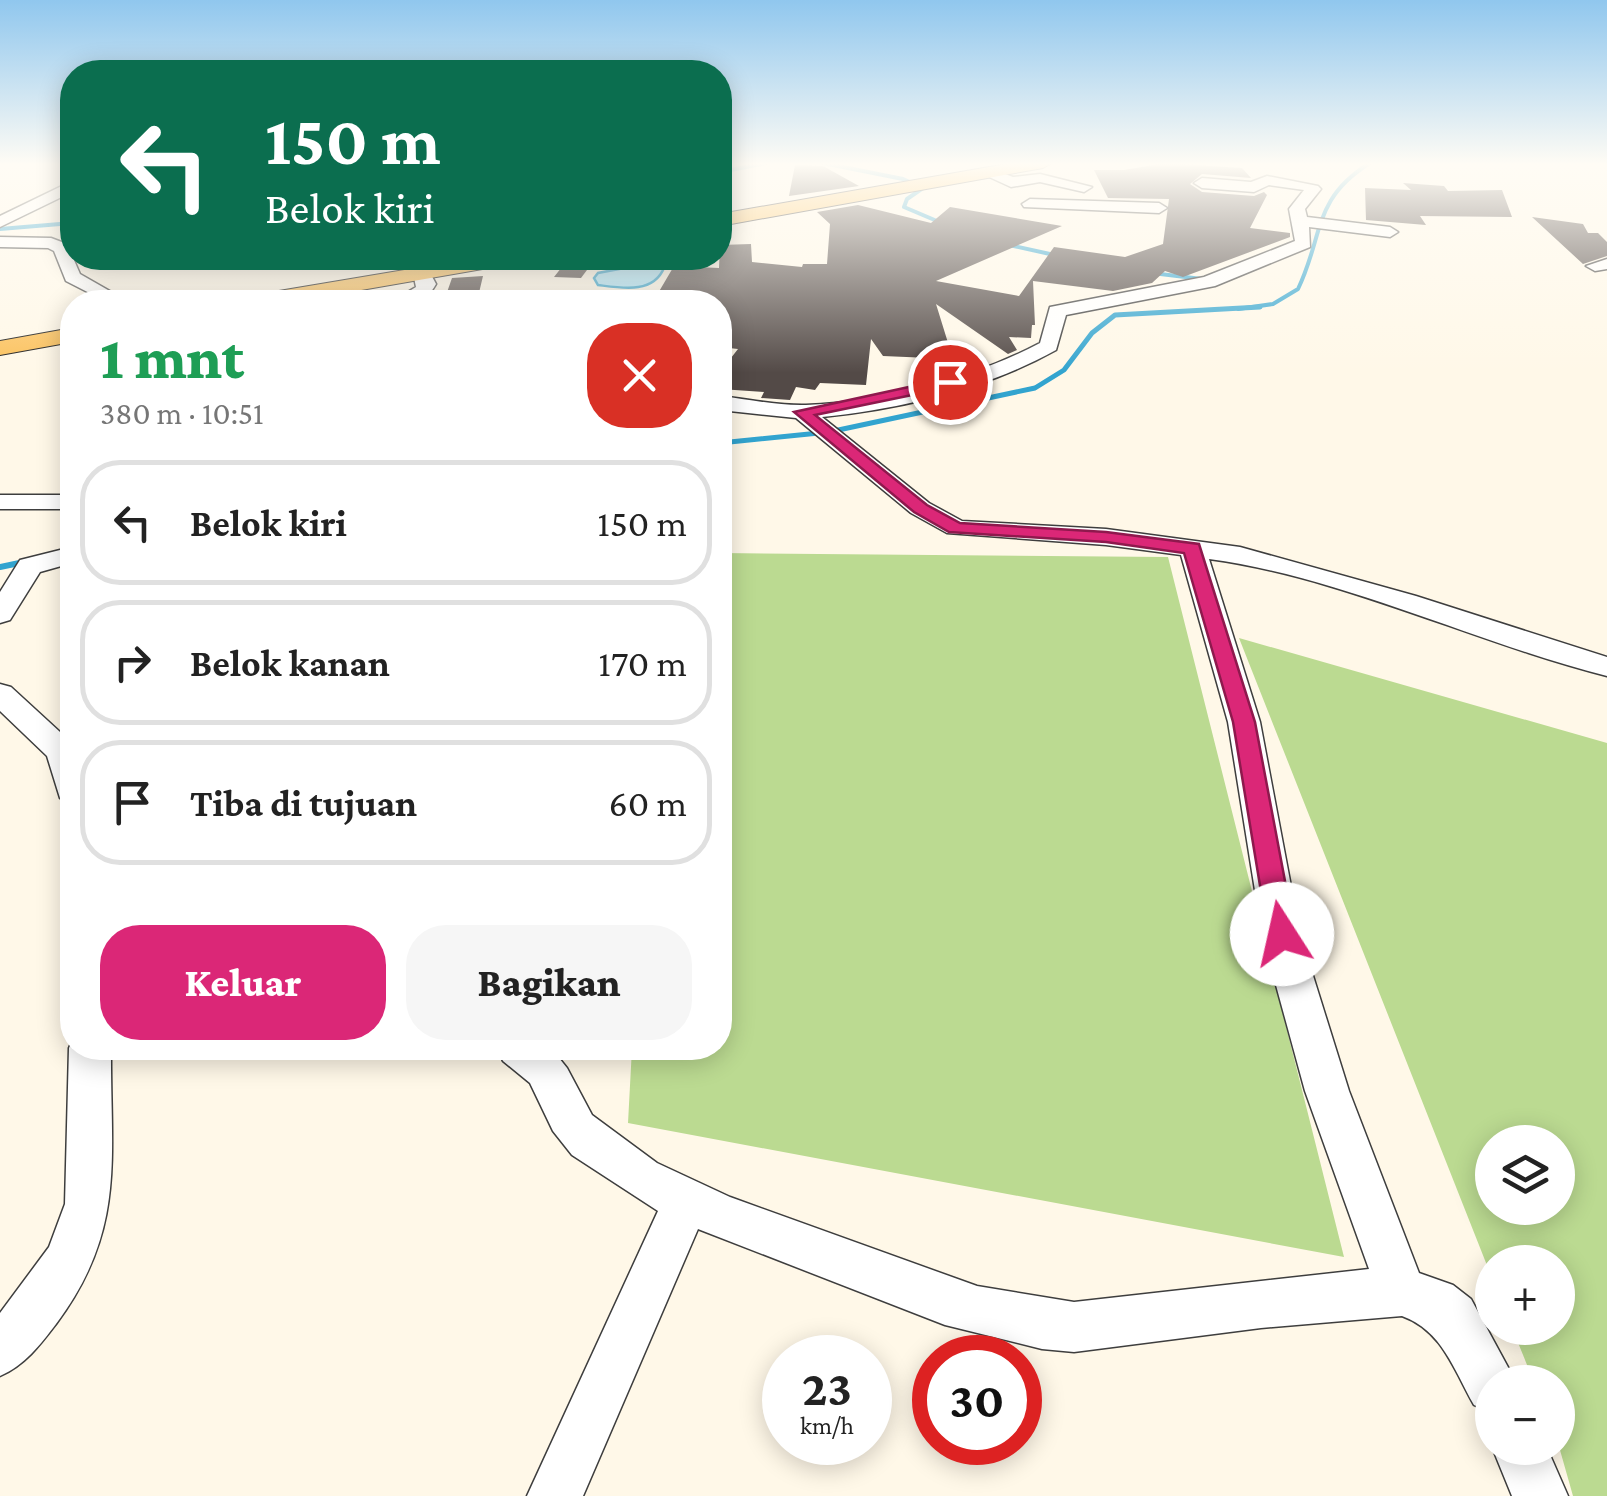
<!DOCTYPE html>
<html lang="id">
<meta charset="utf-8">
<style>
body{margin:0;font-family:"Crimson Pro",serif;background:#f6f6f6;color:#222;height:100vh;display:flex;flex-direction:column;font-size:38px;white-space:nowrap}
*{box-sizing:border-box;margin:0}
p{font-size:32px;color:#767676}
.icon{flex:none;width:55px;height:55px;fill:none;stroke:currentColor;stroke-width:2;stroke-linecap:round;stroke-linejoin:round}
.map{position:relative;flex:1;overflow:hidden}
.panel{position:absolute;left:60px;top:290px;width:672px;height:770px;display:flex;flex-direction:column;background:#fff;border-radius:40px;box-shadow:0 5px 25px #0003}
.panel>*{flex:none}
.top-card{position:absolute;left:60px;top:60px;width:672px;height:210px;border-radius:40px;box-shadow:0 5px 25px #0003;background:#0b6e4f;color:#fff;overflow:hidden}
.tools{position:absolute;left:1475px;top:1125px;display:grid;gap:20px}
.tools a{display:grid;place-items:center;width:100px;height:100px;border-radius:50%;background:#fff;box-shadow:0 5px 25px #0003;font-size:50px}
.speed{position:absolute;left:762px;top:1335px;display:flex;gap:20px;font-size:50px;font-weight:700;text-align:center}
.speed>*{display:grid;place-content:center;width:130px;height:130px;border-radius:50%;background:#fff;box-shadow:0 5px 25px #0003;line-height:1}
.speed small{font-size:25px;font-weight:400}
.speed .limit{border:15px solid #d22;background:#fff;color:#111}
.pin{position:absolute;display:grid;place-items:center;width:85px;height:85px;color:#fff;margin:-42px;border:5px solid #fff;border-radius:50%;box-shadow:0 2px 10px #0007}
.me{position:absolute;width:110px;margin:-55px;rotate:350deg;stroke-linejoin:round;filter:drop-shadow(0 0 8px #0008)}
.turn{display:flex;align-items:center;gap:35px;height:210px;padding:0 40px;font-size:45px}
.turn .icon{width:130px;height:130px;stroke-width:2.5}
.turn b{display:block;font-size:70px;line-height:85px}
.round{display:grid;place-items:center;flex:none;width:105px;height:105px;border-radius:40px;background:#f6f6f6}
.summary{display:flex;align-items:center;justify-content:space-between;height:170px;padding:0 40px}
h1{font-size:60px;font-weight:800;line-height:75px;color:#1e9e55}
.action{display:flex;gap:20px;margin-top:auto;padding:20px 40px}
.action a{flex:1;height:115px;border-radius:40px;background:#db2777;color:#fff;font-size:40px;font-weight:800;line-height:115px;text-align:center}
.action a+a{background:#f6f6f6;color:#222}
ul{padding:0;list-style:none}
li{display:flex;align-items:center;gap:30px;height:125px;margin:0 20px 15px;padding:0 20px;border:5px solid #e0e0e0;border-radius:40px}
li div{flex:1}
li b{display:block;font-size:38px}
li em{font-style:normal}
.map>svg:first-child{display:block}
.forest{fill:#bbda91;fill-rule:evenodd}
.water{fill:#ace4f7;stroke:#32a4cf;stroke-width:2.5}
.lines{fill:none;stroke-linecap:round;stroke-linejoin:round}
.stream-far2{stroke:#32a4cf;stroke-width:4}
.stream-far1{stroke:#32a4cf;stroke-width:5}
.stream{stroke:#32a4cf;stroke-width:6}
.building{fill:#534a47}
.minor-casing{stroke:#3e3e3e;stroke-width:3}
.major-casing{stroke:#1c1c1c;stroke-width:2}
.minor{fill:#fff;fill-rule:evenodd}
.major{fill:#fbc15c;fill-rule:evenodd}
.route{fill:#db2777;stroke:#8e194d;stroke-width:2.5}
</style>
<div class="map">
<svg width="1607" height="1496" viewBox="0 0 1607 1496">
<rect width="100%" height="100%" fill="#fff8e8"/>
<path class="forest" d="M 720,553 L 1168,557 L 1344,1257 L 628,1123 L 632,1048 L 720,1048 Z
M 1239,638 L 1607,743 L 1607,1496 L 1573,1496 L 1558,1443 L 1558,1382 L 1534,1382 L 1512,1328 L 1558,1328 L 1558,1262 L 1492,1262 L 1492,1278 ZM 1492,1142 L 1558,1142 L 1558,1208 L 1492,1208 Z"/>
<path class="water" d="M 672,259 L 672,266 L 664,268 C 653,294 622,288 598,285 L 594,278 L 598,273 Z"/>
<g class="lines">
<path class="stream-far2" d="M 823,163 L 903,179 L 923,188 L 907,199 L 904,207 L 944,224
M 720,172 L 766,163
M 0,229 L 72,223
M 1009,245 L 1059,256
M 1152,273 L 1202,279
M 1238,309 L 1273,304 L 1298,289 C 1324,235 1312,199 1370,163"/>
<path class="stream-far1" d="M 720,443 L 829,432 L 1035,388 L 1064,370 L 1092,333 L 1115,315 L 1260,307"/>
<path class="stream" d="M 0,567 L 24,562"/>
</g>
<path class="building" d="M 1165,163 L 1242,168 L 1251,178 L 1202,174 L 1190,184 L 1202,192 L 1254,196 L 1264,192 L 1267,195 L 1250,228 L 1290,233 L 1290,237 L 1183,277 L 1165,271 L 1152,283 L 1113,291 L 1033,281 L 1035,325 L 1032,325 L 1031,338 L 1009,337 L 1017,350 L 1008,354 L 936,304 L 953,359 L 883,356 L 871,339 L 866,385 L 820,383 L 815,390 L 796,387 L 790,400 L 761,398 L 764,392 L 720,389 L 720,372 L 738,349 L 720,347 L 720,302 L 654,300 L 674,266 L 719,268 L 720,245 L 751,244 L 752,262 L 802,267 L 803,264 L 827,264 L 830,224 L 817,212 L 858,205 L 931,223 L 950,207 L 1062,226 L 936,281 L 1019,296 L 1054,247 L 1125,257 L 1163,244 L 1169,199 L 1108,198 L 1094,170 L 1124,170 Z
M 795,165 L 823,166 L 859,186 L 789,196 Z
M 1403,183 L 1444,186 L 1448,191 L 1502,190 L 1512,217 L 1420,216 L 1426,225 L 1366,220 L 1365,188 L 1411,190 Z
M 1532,217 L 1583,224 L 1588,233 L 1598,233 L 1607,242 L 1607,256 L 1583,264 Z
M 569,258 L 596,258 L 581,278 L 554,277 Z
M 483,276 L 478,297 L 445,298 L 452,278 Z"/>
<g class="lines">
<g class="minor-casing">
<path id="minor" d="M 992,169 L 1013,177 L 1040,174 L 1092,187 L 1084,192 L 1040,182 L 1011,187 L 987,176 L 985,173 Z
M 1267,176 L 1318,186 L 1321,189 L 1305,209 L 1307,217 L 1390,227 L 1398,232 L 1390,237 L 1309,227 L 1310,247 L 1215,286 L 1066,315 L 1056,350 C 986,389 901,409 822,417 L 929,503 L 962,521 L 1106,529 L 1240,547 L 1416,596 L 1607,657 L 1607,676 C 1476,643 1343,577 1209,559 L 1260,722 L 1300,934 L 1349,1091 L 1419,1273 L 1453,1285 L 1471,1299 L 1516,1382 L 1492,1382 L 1492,1413 L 1474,1405 C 1454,1370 1442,1330 1402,1316 L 1261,1328 L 1074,1352 L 1042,1349 L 945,1325 L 698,1229 L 583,1496 L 527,1496 L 658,1211 L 572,1155 L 553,1131 L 530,1083 L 503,1061 L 497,1048 L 551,1048 L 567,1068 L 592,1115 L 657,1163 L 730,1197 L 977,1286 L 1074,1302 L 1369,1269 L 1305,1091 L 1262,934 L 1228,722 L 1181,555 L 1106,545 L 947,533 L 911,513 L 796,418 L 720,410 L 720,396 C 748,399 778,406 806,405 C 883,402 972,379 1040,343 L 1050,307 L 1204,277 L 1295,241 L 1289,209 L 1304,190 L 1269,185 L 1254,192 L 1202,188 L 1194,183 L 1202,178 L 1251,182 Z
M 72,181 L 72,192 L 0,227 L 0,216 Z
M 1030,199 L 1159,203 L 1167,208 L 1159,213 L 1024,207 L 1022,204 Z
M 0,237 L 51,238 L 67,244 L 80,274 L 129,302 L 107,302 L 66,281 L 54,251 L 48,248 L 0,247 Z
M 1607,259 L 1607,269 L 1595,271 L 1586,266 Z
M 422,268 L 428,269 L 436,284 C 426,303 411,302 391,302 L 416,287 L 413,273 Z
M 0,495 L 72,495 L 72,509 L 0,509 Z
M 72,547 L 72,563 L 40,572 L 10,620 L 0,623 L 0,592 L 20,560 Z
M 0,684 L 11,687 L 72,743 L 72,802 L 60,798 L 47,756 L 0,711 Z
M 72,1041 L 72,1048 L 111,1048 C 110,1157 127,1229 56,1324 C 40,1345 25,1365 0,1376 L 0,1313 L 49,1247 L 65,1204 L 69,1048 Z
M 1492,1447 L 1547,1448 L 1568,1496 L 1512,1496 Z"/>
</g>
<g class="major-casing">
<path id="major" d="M 1012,163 L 1052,163 L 1043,168 L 720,226 L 720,214 Z
M 476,258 L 522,258 L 511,264 L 292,302 L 243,302 L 255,295 Z
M 72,328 L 72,342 L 0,355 L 0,341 Z"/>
</g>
<use href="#minor" class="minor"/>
<use href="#major" class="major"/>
</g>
<linearGradient id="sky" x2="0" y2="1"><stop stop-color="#90c7ee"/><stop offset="0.44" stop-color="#fffcf5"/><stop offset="1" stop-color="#fffcf5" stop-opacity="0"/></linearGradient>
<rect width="1607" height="373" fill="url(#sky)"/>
<path class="route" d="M 950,378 L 956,379 L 956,386 L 815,415 L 927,505 L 960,523 L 1106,532 L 1199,544 L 1255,722 L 1295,934 L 1291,942 L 1282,945 L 1272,942 L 1268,934 L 1233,722 L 1184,553 L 1106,542 L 949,532 L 914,512 L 794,412 Z"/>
</svg>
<div class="tools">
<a><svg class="icon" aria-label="layers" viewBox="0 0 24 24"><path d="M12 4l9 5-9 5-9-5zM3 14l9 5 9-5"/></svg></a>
<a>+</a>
<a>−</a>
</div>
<div class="speed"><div>23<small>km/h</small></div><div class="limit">30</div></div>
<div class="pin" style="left:950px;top:382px;background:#d93025"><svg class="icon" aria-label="arrive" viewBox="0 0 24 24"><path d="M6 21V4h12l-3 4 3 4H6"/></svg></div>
<svg class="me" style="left:1282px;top:934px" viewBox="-20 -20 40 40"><circle r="19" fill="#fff"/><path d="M0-13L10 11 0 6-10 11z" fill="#db2777"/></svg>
<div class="top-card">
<div class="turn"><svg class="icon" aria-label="left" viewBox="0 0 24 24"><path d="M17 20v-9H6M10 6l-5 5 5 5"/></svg><div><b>150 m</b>Belok kiri</div></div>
</div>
<section class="panel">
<div class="summary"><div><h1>1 mnt</h1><p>380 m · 10:51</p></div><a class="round" style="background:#d93025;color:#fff"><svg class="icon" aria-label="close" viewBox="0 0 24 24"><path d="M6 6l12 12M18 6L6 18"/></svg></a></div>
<ul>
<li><svg class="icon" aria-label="left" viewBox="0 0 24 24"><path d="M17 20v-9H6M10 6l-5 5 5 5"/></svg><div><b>Belok kiri</b></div><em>150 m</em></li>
<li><svg class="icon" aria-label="right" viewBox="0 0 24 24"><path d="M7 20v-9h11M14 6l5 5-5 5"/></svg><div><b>Belok kanan</b></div><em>170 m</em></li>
<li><svg class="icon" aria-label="arrive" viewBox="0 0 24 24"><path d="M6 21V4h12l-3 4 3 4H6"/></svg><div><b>Tiba di tujuan</b></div><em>60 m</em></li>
</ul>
<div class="action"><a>Keluar</a><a>Bagikan</a></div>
</section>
</div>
